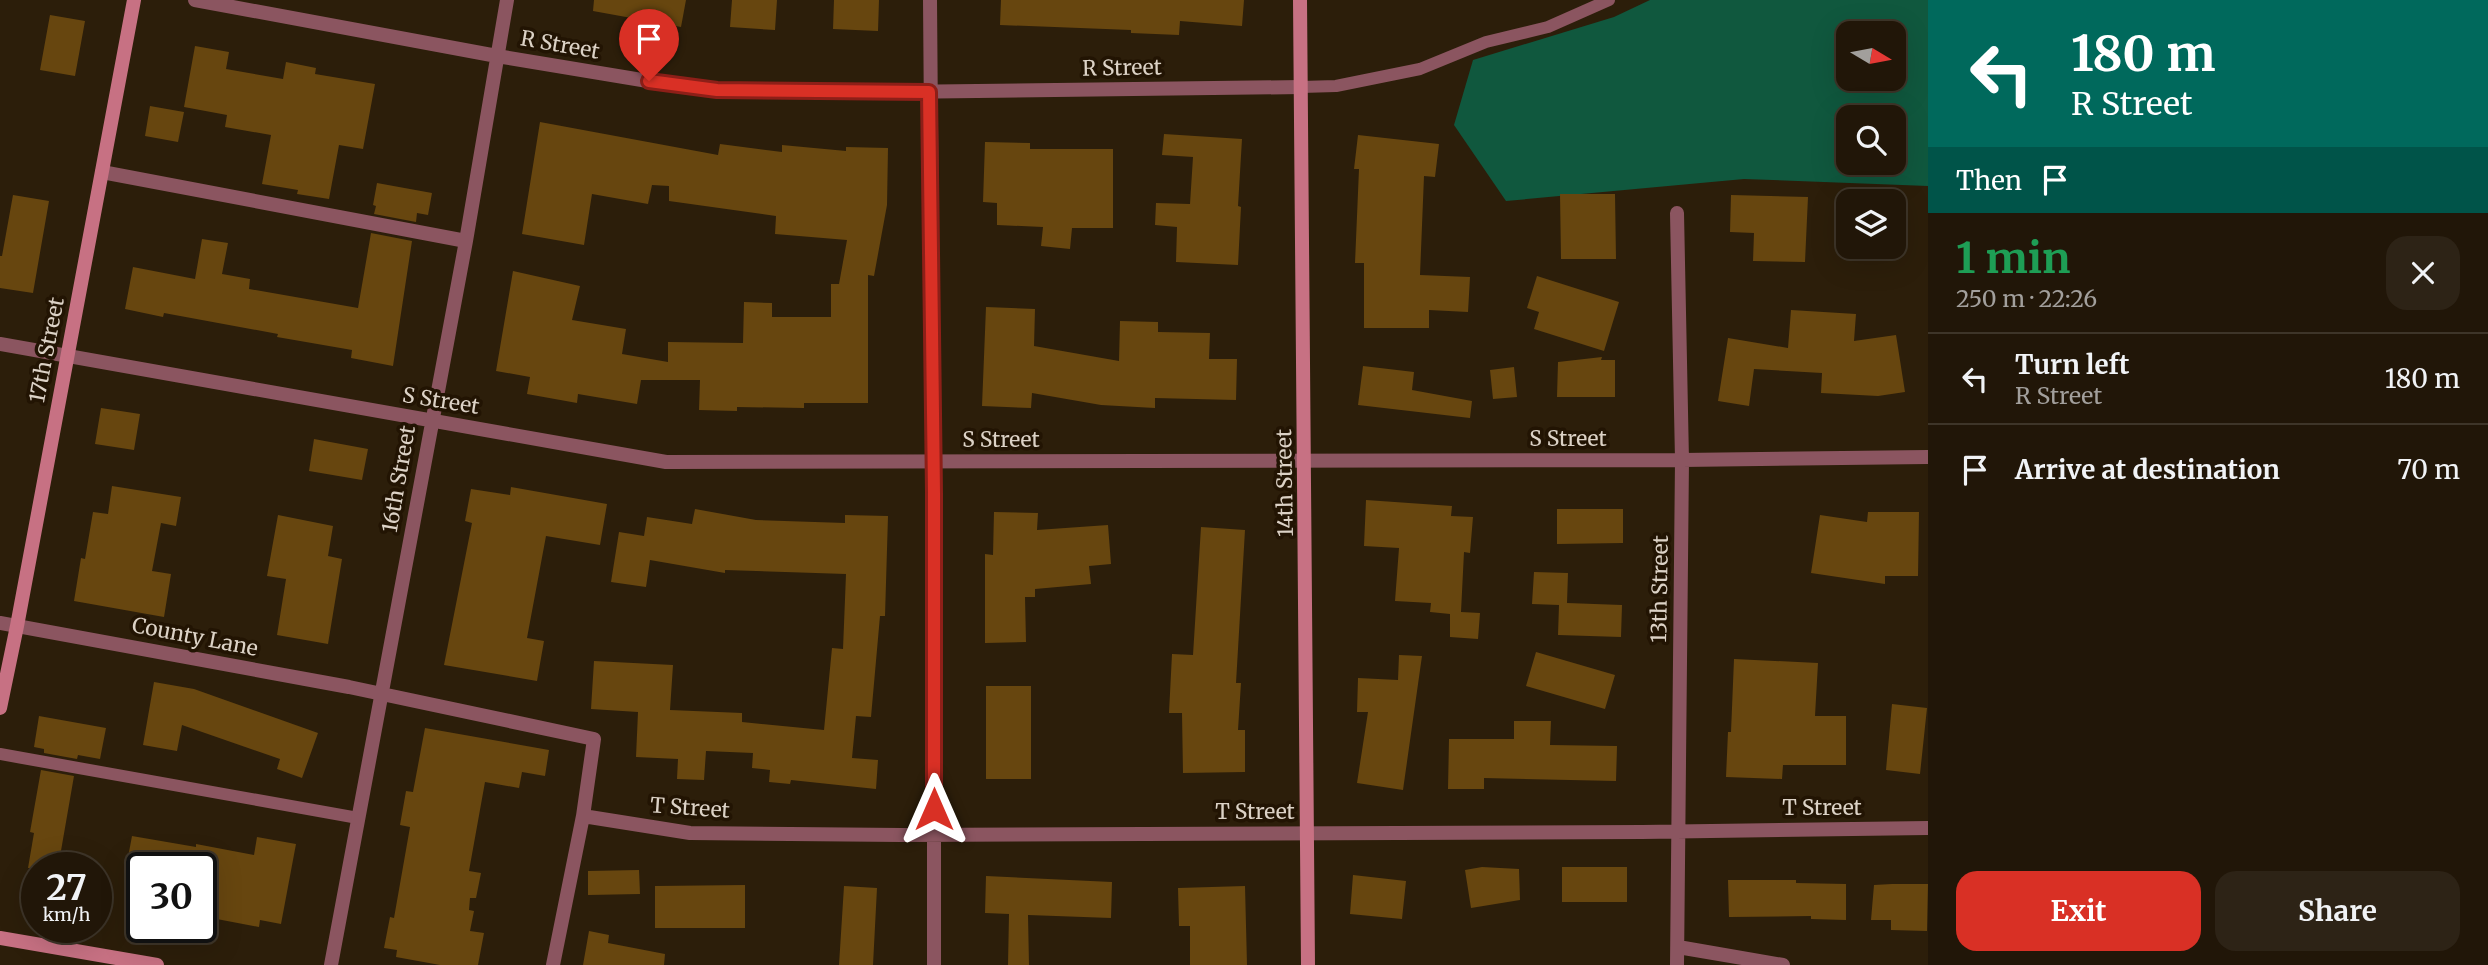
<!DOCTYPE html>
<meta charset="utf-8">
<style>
body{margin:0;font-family:Merriweather,serif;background:#2d2316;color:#f1f3f6;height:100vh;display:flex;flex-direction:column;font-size:26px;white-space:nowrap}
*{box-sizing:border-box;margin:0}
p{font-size:23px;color:#a29f9c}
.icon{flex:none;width:38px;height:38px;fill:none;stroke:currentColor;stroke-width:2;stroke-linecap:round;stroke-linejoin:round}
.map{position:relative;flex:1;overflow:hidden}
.drawer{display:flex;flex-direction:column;background:#211608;width:560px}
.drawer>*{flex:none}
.hud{background:#00695c;color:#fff;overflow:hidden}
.needle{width:46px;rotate:100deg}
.fabs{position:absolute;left:1836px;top:21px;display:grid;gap:14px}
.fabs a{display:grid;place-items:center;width:70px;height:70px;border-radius:14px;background:#211608;box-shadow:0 7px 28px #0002,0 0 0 2px #3e3529;font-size:35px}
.speed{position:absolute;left:21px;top:852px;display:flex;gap:14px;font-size:35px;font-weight:700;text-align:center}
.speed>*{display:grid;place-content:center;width:91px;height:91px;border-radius:50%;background:#211608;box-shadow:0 7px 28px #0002,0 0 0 2px #3e3529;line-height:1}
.speed small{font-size:18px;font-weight:400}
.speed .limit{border:4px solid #111;border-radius:10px;background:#fff;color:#111}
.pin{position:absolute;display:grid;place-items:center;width:60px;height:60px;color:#fff;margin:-72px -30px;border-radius:50% 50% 50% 0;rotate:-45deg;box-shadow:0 0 7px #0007}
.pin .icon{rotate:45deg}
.me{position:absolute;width:77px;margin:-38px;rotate:0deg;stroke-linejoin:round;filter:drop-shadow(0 0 5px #0008)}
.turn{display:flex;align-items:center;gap:24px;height:147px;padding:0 28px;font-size:32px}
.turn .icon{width:91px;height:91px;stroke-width:2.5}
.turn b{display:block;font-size:49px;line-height:60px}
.then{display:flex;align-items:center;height:66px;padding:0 28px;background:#0003;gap:14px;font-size:26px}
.round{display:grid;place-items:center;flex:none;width:74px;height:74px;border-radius:21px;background:#2d2316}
.headline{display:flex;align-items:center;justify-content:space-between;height:119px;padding:0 28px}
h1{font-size:42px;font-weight:700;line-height:52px;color:#1e9e55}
.button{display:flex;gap:14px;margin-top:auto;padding:14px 28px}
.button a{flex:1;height:80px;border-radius:21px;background:#d93025;color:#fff;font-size:28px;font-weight:700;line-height:80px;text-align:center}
.button a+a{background:#2d2316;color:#f1f3f6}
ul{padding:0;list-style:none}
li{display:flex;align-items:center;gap:21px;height:91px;padding:0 28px;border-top:2px solid #3e3529}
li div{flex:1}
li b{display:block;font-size:26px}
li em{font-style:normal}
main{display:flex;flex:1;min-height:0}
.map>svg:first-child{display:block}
.forest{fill:#10583e;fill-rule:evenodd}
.building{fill:#67460f}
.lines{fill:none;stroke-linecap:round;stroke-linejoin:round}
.lane{stroke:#8b5560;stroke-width:12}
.street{stroke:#8b5560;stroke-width:14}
.secondary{stroke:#c77183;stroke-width:14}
.route-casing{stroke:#8d1f18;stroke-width:18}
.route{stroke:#d93025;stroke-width:12}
.labels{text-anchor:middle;stroke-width:7;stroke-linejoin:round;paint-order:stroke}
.street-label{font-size:21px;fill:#dcd2c6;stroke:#221403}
</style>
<main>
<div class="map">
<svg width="1928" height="965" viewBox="0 0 1928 965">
<rect width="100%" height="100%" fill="#2c1e0a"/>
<path class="forest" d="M 1650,0 L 1928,0 L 1928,186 L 1744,179 L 1506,201 L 1454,125 L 1473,60 L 1614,17 ZM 1848,33 L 1894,33 L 1894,79 L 1848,79 ZM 1848,117 L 1894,117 L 1894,163 L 1848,163 Z"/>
<path class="building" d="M 594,0 L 686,0 L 681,27 L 593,11 Z
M 732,0 L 777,0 L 775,30 L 730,27 Z
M 834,0 L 879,0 L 878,31 L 833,29 Z
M 1001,0 L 1244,0 L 1242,26 L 1180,21 L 1179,35 L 1131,33 L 1131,30 L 1000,25 Z
M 50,15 L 85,21 L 75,76 L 40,70 Z
M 195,46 L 229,52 L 226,69 L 283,79 L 286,62 L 316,68 L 315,74 L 375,84 L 363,149 L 339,145 L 329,199 L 297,194 L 298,190 L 262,184 L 271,135 L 225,127 L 227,115 L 184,107 Z
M 150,106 L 184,112 L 178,142 L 145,136 Z
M 540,122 L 718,155 L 720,144 L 782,152 L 782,145 L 846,151 L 846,147 L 888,148 L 887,205 L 874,276 L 868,275 L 868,403 L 804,403 L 804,408 L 737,407 L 737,411 L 699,410 L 700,380 L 641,380 L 637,404 L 578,394 L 577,403 L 527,394 L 530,377 L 496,371 L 513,271 L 580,286 L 572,320 L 626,329 L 622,354 L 668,362 L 668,342 L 743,343 L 744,302 L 772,303 L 772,317 L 831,317 L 831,284 L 839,284 L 847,240 L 775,234 L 776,216 L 669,201 L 669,186 L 652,185 L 648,204 L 592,194 L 584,245 L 522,234 Z
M 1164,134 L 1242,139 L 1238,206 L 1241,207 L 1238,265 L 1176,262 L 1177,227 L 1155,225 L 1156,203 L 1190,204 L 1193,157 L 1162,155 Z
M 1358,135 L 1439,144 L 1435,177 L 1424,176 L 1420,275 L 1470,277 L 1468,312 L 1429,310 L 1429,328 L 1364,328 L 1364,263 L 1355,263 L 1359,169 L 1354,169 Z
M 985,142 L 1030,143 L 1030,149 L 1113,149 L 1113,228 L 1072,228 L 1070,249 L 1041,246 L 1043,227 L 997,225 L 997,203 L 983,202 Z
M 377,183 L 432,193 L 428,215 L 417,213 L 416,222 L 374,214 L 376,206 L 373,205 Z
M 1560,194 L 1615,194 L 1616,259 L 1561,259 Z
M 13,195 L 49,201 L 33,293 L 0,288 L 0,256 L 2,256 Z
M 1731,195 L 1808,197 L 1805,262 L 1753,261 L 1754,233 L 1730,232 Z
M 371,233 L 412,241 L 393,366 L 351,358 L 352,350 L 277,337 L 278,334 L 164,313 L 163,317 L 125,309 L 133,267 L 195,279 L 202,239 L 228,243 L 222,274 L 250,279 L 249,289 L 358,308 Z
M 1537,276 L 1619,302 L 1604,351 L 1534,329 L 1539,312 L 1527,308 Z
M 986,307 L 1035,309 L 1034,346 L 1119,361 L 1120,321 L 1158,322 L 1158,332 L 1210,333 L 1209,359 L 1237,359 L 1236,400 L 1155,398 L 1155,408 L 1101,405 L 1032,393 L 1031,408 L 982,406 Z
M 1791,310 L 1856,314 L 1854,341 L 1896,335 L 1905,392 L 1878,396 L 1821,393 L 1822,373 L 1754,369 L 1749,406 L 1718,401 L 1728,338 L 1788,348 Z
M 1602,357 L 1601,360 L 1615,360 L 1615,397 L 1557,397 L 1558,362 Z
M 1363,366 L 1414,372 L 1412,390 L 1472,401 L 1470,418 L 1358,405 Z
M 1514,367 L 1517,397 L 1493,399 L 1490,370 Z
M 101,408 L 140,414 L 134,450 L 95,444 Z
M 314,439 L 368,449 L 362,480 L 309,471 Z
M 112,486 L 181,497 L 176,526 L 161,523 L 152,571 L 171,574 L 164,617 L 74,601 L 81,558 L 85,559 L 93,512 L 108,514 Z
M 511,487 L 607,504 L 600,545 L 546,536 L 527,638 L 544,641 L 537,681 L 444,665 L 472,523 L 465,521 L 471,489 L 510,495 Z
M 1366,500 L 1452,506 L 1451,516 L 1473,517 L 1470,553 L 1464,552 L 1461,612 L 1480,613 L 1478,639 L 1450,637 L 1450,614 L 1430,612 L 1431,603 L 1395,601 L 1399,548 L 1364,546 Z
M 695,509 L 756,520 L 845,523 L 845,515 L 888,516 L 885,616 L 880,616 L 871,717 L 856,716 L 852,758 L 878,760 L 876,789 L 791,780 L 790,784 L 769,782 L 770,770 L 752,768 L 753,753 L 706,751 L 704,780 L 677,779 L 678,759 L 636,757 L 638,712 L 591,709 L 594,661 L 673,665 L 670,710 L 742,713 L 742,722 L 824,730 L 832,648 L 843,649 L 846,574 L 725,570 L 725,573 L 650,560 L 646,587 L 611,582 L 619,532 L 644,536 L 647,517 L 692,524 Z
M 1557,509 L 1623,509 L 1623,543 L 1557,544 Z
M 994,512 L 1038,513 L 1037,530 L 1108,525 L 1111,564 L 1089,566 L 1091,584 L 1035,589 L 1035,597 L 1025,597 L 1026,642 L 985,643 L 985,554 L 993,555 Z
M 1868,512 L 1919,512 L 1918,576 L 1885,576 L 1885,584 L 1811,573 L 1820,515 L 1867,522 Z
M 278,515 L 333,526 L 328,556 L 342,559 L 328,644 L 277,635 L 286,579 L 267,576 Z
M 1201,527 L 1245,530 L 1236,683 L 1241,683 L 1238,730 L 1245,730 L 1245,772 L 1183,773 L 1182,713 L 1169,713 L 1172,654 L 1193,655 Z
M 1534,572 L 1568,573 L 1567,603 L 1622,605 L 1621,637 L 1558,635 L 1559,605 L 1532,604 Z
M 1536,652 L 1615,675 L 1605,709 L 1526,686 Z
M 1399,655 L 1422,656 L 1403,790 L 1357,783 L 1368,712 L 1357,712 L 1358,678 L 1398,680 Z
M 1734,659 L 1818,663 L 1815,716 L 1846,716 L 1846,765 L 1783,765 L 1782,779 L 1726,777 L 1728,732 L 1731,732 Z
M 154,682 L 194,689 L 318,733 L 302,778 L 277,769 L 280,759 L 182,725 L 177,751 L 143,745 Z
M 986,686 L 1031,686 L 1031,779 L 986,779 Z
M 1892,704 L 1927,708 L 1920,774 L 1886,770 Z
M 39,716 L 106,728 L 100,759 L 78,755 L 77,759 L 44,753 L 44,749 L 34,747 Z
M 1514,721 L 1551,721 L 1550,745 L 1617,746 L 1616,781 L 1484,778 L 1484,789 L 1448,789 L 1449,739 L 1514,739 Z
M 425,728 L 549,750 L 545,776 L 522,772 L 519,788 L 485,782 L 469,871 L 481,873 L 476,898 L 470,898 L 469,910 L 474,911 L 470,931 L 484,933 L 478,965 L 440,965 L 396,957 L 397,950 L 384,948 L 390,917 L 394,918 L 410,827 L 400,825 L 406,791 L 413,792 Z
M 41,770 L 74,776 L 58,868 L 28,868 L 34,833 L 30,832 Z
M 132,836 L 196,847 L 196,844 L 254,855 L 257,837 L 296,844 L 281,924 L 260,920 L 259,927 L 201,916 L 201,868 L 126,868 Z
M 1482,867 L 1519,869 L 1520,900 L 1471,908 L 1465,870 Z
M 1562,867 L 1627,867 L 1627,902 L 1562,902 Z
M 639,870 L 640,894 L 588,895 L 588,871 Z
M 1353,875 L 1406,881 L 1402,919 L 1350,914 Z
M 986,876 L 1112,882 L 1111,918 L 1028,915 L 1029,965 L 1008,965 L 1009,914 L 985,913 Z
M 1728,880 L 1796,880 L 1796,883 L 1846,884 L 1846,920 L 1811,919 L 1811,916 L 1729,917 Z
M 1892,884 L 1928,884 L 1927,931 L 1891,930 L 1891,920 L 1871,920 L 1874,885 Z
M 745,885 L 745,928 L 655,928 L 655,886 Z
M 844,886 L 877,888 L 873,965 L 839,965 Z
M 1245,886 L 1247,965 L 1190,965 L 1190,926 L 1179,926 L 1178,888 Z
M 589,931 L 609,935 L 608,943 L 665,954 L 664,965 L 583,965 Z"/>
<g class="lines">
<path class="lane" d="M 1301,87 L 1336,86 L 1420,69 L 1486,42 L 1548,27 L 1609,0
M 0,754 L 358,818"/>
<path class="street" d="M 195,0 L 497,56 L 684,87 L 717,90 L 895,92 L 1301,87
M 930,0 L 934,493 L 934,965
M 102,172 L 466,241
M 1677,213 L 1682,460 L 1677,965
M 0,344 L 666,462 L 1682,460 L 1928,457
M 0,623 L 349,687 L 594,739 L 583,816 L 690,833 L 902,835 L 1642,832 L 1928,828
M 1678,947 L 1783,965
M 331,965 L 466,241 L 507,0
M 553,965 L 583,816"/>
<path class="secondary" d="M 1300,0 L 1308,965
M 0,708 L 17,626 L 134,0
M 0,938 L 157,965"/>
</g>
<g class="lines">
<g class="route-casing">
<path id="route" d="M 649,81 L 717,90 L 929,92 L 934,493 L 934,809"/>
</g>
<use href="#route" class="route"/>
</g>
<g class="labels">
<g class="street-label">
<text transform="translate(560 45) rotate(10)" y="7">R Street</text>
<text transform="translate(1122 68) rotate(-1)" y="7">R Street</text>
<text transform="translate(47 350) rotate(-79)" y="7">17th Street</text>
<text transform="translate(441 401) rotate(9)" y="7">S Street</text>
<text x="1568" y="446">S Street</text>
<text x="1001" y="447">S Street</text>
<text transform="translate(399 479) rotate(-80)" y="7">16th Street</text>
<text transform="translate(1285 483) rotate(-91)" y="7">14th Street</text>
<text transform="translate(1660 589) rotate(-89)" y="7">13th Street</text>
<text transform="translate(195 637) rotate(11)" y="7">County Lane</text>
<text transform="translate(690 808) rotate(4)" y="7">T Street</text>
<text x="1822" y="815">T Street</text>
<text x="1255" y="819">T Street</text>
</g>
</g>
</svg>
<div class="fabs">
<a><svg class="needle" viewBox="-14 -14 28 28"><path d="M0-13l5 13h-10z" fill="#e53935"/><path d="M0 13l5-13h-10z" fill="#a29f9c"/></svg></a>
<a><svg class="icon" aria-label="search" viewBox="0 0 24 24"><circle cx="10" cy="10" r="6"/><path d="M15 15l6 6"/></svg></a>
<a><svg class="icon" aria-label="layers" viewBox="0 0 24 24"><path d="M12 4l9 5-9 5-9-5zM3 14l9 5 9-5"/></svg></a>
</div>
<div class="speed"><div>27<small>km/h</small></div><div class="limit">30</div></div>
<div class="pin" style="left:649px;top:81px;background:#d93025"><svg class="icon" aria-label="arrive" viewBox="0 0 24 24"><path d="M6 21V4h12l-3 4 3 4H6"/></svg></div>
<svg class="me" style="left:934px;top:809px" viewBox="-20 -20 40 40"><path d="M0-17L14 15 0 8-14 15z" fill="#d93025" stroke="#fff" stroke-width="4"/></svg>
</div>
<section class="drawer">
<div class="hud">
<div class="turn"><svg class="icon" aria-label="left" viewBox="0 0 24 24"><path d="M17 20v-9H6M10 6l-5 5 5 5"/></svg><div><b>180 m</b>R Street</div></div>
<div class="then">Then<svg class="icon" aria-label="arrive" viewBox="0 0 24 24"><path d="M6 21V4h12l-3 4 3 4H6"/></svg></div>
</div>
<div class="headline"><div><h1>1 min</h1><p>250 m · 22:26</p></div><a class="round"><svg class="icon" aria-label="close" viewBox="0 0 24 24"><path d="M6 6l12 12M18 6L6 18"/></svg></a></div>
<ul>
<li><svg class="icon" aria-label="left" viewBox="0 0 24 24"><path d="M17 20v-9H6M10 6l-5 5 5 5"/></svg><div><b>Turn left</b><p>R Street</p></div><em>180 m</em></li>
<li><svg class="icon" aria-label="arrive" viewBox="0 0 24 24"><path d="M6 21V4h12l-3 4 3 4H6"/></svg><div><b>Arrive at destination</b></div><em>70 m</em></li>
</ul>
<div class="button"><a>Exit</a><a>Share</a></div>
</section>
</main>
